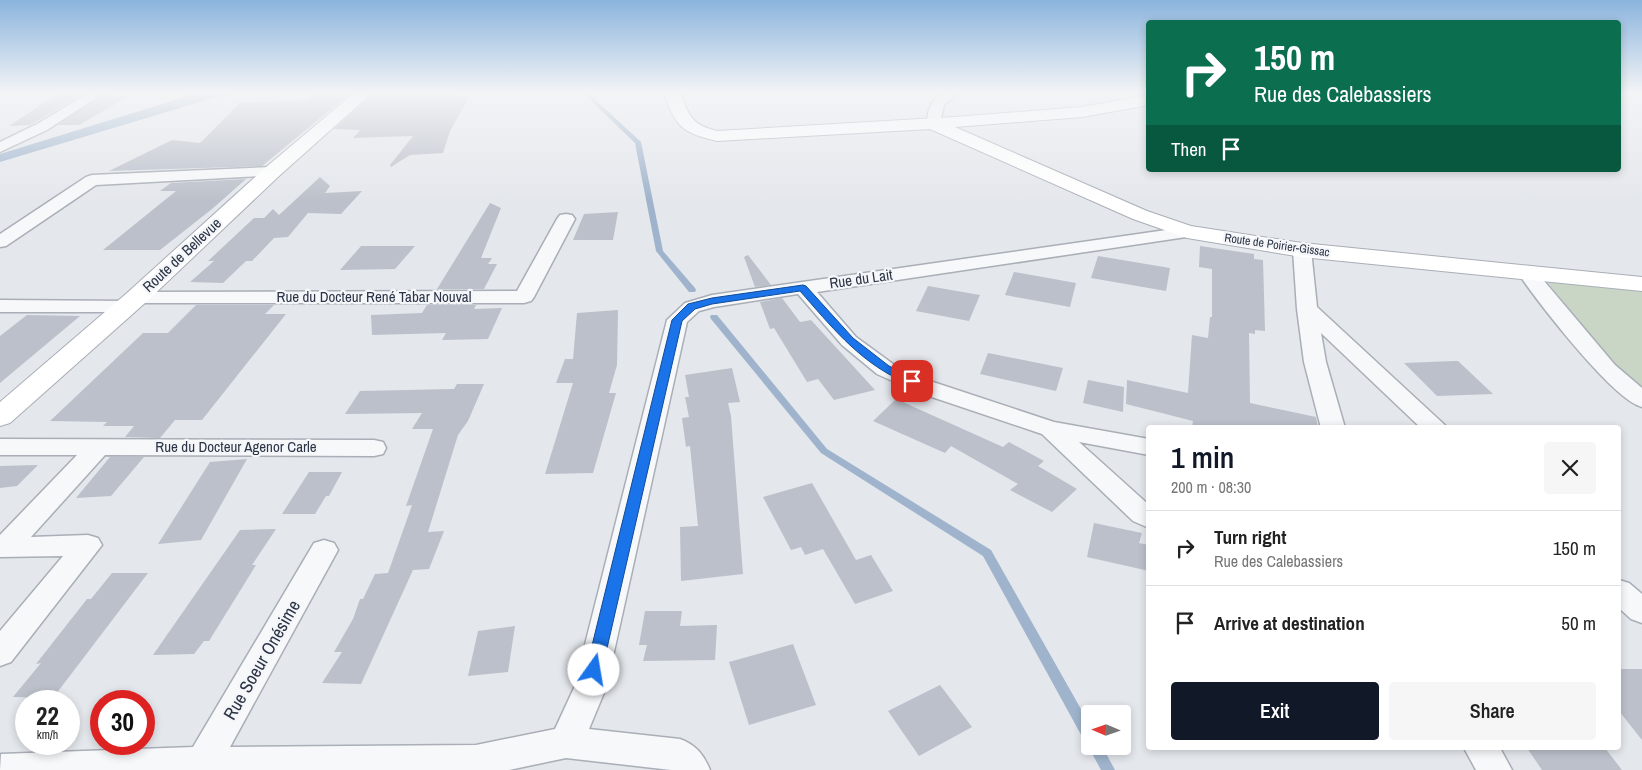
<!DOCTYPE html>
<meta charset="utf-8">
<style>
body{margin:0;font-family:"Archivo Narrow",sans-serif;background:#f6f6f6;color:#222;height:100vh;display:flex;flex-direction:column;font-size:19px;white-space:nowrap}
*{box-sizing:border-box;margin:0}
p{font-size:16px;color:#767676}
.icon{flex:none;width:28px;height:28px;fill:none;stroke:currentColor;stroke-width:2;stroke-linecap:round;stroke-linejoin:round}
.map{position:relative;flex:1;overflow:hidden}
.details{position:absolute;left:1146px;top:425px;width:475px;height:325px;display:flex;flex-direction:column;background:#fff;border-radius:5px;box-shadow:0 2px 8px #0003}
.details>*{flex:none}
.banner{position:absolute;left:1146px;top:20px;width:475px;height:152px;border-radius:5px;box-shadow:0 2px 8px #0003;background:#0b6e4f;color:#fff;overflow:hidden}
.needle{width:32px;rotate:272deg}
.controls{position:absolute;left:1081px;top:705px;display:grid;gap:10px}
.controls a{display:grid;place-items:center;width:50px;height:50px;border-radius:5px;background:#fff;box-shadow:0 2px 8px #0003;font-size:25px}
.speed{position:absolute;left:15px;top:690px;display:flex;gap:10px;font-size:25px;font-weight:700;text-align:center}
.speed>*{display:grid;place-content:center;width:65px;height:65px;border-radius:50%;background:#fff;box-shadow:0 2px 8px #0003;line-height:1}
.speed small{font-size:12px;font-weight:400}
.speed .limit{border:8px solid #d22;background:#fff;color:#111}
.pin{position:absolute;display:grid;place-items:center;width:42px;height:42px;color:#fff;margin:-21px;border-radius:10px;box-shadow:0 2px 8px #0006}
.me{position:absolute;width:55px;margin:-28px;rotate:13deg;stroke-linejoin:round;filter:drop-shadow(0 0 4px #0008)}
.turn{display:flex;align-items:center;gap:18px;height:105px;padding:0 25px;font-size:22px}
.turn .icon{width:65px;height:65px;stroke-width:2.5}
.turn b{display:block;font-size:35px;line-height:42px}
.then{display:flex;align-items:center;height:48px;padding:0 25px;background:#0003;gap:10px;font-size:19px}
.round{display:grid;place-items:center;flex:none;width:52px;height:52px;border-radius:5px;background:#f6f6f6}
.summary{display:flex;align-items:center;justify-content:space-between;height:85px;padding:0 25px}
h1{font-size:30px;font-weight:600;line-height:38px;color:#111827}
.button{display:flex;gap:10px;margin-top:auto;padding:10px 25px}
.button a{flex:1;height:58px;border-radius:5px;background:#111827;color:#fff;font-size:20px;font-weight:600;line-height:58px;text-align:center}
.button a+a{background:#f6f6f6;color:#222}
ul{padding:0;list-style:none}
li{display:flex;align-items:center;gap:15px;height:75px;padding:0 25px;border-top:1px solid #e0e0e0}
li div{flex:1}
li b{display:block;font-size:19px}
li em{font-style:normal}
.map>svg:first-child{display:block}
.green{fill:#c9d6c5}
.water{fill:#9fb4cc}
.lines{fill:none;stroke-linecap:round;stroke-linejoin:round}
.stream{fill:#9fb4cc;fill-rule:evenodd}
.building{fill:#bbc0ca}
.minor-casing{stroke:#a9aeb7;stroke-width:3}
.secondary-casing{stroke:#a9aeb7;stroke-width:2}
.minor{fill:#f7f8fa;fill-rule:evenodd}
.secondary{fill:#fff;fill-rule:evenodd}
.route{fill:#1a73e8;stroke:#114b97}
.labels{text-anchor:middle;stroke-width:4.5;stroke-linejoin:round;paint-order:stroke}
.far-street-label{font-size:12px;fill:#2b3445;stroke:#f4f6f9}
.street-label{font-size:15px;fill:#2b3445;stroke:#f4f6f9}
.near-street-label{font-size:18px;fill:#2b3445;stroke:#f4f6f9}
</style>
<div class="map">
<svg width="1642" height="770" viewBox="0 0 1642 770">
<rect width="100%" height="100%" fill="#e4e7ec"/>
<path class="green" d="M 1546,280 L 1642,289 L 1642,390 L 1618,369 Z"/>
<path class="water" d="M 198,93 L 230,93 L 0,162 L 0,154 Z"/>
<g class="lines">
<path class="stream" d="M 583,93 L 588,93 L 641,142 L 663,251 L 695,288 L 696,290 L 695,292 L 689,292 L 656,251 L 635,143 Z
M 711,315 L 717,315 L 827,449 L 991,550 L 1090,725 L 1090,746 L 1102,746 L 1115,770 L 1101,770 L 1088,746 L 1089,744 L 1085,742 L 983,556 L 821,453 L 711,319 L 710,317 Z"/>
</g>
<path class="building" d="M 59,93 L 85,93 L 30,125 L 9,126 Z
M 106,93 L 115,93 L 111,96 L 129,96 L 79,125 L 58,125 Z
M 317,93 L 351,93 L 262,166 L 109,171 L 172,140 L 200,143 L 240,103 L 308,100 Z
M 374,93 L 421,93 L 469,97 L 450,131 L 443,153 L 410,155 L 391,167 L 390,165 L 413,136 L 353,138 L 360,130 L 334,129 Z
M 320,177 L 330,186 L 325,193 L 362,191 L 341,214 L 308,213 L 288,237 L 274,238 L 252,261 L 246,261 L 223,283 L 190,282 L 214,261 L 208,261 L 254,218 L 264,218 L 273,209 L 279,215 Z
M 246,179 L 212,209 L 160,250 L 103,250 L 176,191 L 160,191 L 171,183 Z
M 490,203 L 501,208 L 481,258 L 492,258 L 488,264 L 497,264 L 484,289 L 437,289 Z
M 618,212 L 613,240 L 573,240 L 584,214 Z
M 361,246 L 415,246 L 395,269 L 340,270 Z
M 1200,246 L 1254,254 L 1254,259 L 1263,260 L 1265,331 L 1255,330 L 1255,334 L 1249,333 L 1250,403 L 1316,417 L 1318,428 L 1192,428 L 1193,421 L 1126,404 L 1127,380 L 1188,393 L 1192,335 L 1208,338 L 1210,317 L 1212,317 L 1212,269 L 1199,267 Z
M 748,255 L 771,285 L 755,287 L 744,257 Z
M 1098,256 L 1170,268 L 1166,291 L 1091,278 Z
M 1014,272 L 1076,283 L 1070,307 L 1005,295 Z
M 928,286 L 980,295 L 969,321 L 916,311 Z
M 782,298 L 800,322 L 811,320 L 875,390 L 834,400 L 818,379 L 807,382 L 774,328 L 770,329 L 760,302 Z
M 196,305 L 274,305 L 265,314 L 286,314 L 202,420 L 175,420 L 160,438 L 125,437 L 134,426 L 103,426 L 107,422 L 50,421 L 143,333 L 168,333 Z
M 427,305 L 476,305 L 474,309 L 502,308 L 488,339 L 442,340 L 446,333 L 372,335 L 371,315 L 422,313 Z
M 618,310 L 617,365 L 609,393 L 616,393 L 593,473 L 545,474 L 573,383 L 556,383 L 565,359 L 573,359 L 577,313 Z
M 27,315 L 80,316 L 0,383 L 0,336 Z
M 988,353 L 1063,368 L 1056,391 L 980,374 Z
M 1454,361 L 1458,361 L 1493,394 L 1437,396 L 1404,363 Z
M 732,368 L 740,402 L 728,403 L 731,416 L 743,574 L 681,581 L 680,527 L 698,526 L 690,446 L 686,447 L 682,418 L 689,417 L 685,397 L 689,397 L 685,375 Z
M 1088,380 L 1124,387 L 1123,412 L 1083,403 Z
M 457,384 L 484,384 L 468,421 L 458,435 L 428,532 L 444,531 L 429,569 L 413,570 L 361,684 L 322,683 L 342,652 L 334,652 L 353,619 L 360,599 L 363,599 L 375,574 L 388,573 L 412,505 L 406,506 L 433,429 L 412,429 L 422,413 L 345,414 L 360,391 L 454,389 Z
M 896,399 L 1003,447 L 1009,442 L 1044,461 L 1038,466 L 1077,489 L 1052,512 L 1010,490 L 1018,484 L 951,446 L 945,453 L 873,421 Z
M 110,457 L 144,457 L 111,496 L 76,498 Z
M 247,459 L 201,540 L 158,544 L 210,462 Z
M 38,465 L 17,486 L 0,488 L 0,466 Z
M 309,472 L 342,472 L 329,496 L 326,496 L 315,514 L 282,514 Z
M 812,483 L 856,560 L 871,555 L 893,591 L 855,604 L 823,549 L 805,555 L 801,547 L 791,550 L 763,497 Z
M 1094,523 L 1142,533 L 1139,543 L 1149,545 L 1149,571 L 1087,557 Z
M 276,529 L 252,565 L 256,565 L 209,641 L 204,641 L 194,654 L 153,655 L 240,530 Z
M 112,573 L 148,573 L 53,698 L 13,697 L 41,663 L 36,664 L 87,599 L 91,599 Z
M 645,611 L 682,611 L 680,626 L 717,625 L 715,660 L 643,661 L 647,645 L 639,645 Z
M 515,626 L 508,672 L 468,676 L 478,631 Z
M 793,644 L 816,705 L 749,725 L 729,662 Z
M 1619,669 L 1642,669 L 1642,740 L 1619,711 Z
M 940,685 L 972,727 L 919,756 L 888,711 Z
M 1527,748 L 1605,748 L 1622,770 L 1542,770 Z"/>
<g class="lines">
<g class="minor-casing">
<path id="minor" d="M 89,93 L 104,93 L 47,130 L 0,152 L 0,142 L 37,124 Z
M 942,93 L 958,93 L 944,105 L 939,127 L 929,127 L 927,124 C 927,111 931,101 942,93 Z
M 272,167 L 278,169 L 280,172 L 278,175 L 96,185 L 6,246 L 0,247 L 0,234 L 86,177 L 92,175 Z
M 566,214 L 572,215 L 575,219 L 534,297 L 531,301 L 524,303 L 133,303 L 135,306 L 132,310 L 125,312 L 0,312 L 0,300 L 128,301 L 126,298 L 129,294 L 136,292 L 517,291 L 557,219 L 560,215 Z
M 1187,227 L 1193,228 L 1196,232 L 1193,236 L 817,292 L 856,337 L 893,364 L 933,382 L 1054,422 L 1149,439 L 1149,455 L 1079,442 L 1149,505 L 1149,528 L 1133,521 L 1042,434 L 917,392 L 877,374 L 842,345 L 798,294 L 714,307 L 699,311 L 687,322 L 606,688 L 589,729 L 680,739 C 696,745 704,755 710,770 L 671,770 L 566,758 L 509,770 L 0,770 L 1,754 L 193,747 L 314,543 L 324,540 L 334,543 L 338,550 L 230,747 L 476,745 L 555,729 L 574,688 L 667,320 L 685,303 L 712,295 Z
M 1302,245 L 1308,246 L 1311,250 L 1317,307 L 1448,428 L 1421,428 L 1321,333 L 1326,362 L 1345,428 L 1321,428 L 1304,362 L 1297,309 L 1293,250 L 1296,246 Z
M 1527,267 L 1534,269 L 1615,365 L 1642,388 L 1642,407 C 1613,400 1537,301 1518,273 L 1520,269 Z
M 0,439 L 374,440 L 383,442 L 386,448 L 383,454 L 374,456 L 105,455 L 31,537 L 88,535 L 98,538 L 102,545 L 11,662 L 0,666 L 0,631 L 63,556 L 0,557 L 0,535 L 77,455 L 0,455 Z
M 1619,580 L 1629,583 L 1642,594 L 1642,623 L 1631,619 L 1619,608 Z
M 1464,748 L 1500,748 L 1512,770 L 1476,770 Z"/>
</g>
<g class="secondary-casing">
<path id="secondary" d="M 354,93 L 372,93 L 279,176 L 145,303 L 10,423 L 0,426 L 0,402 L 127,293 L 265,168 Z
M 664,93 L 680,93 C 689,116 692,125 717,131 L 954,117 L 1082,107 L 1149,95 L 1149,105 L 1082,117 L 955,127 L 1147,211 L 1191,226 L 1302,243 L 1642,277 L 1642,291 L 1302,257 L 1187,238 L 1133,219 L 930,129 L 717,141 C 683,133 675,127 664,93 Z"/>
</g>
<use href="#minor" class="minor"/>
<use href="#secondary" class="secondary"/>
</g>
<linearGradient id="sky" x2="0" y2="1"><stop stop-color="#8bb4dd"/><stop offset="0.46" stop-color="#f3f4f6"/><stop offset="1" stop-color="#f3f4f6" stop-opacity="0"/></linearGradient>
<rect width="1642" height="201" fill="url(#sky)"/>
<path class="route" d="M 803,285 L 806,286 L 853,338 L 889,366 L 918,381 L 916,383 C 909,385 904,382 898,379 C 857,359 830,325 800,291 L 712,304 L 695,309 L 682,321 L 602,670 L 600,674 L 594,676 L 588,674 L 586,670 L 672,320 L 688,304 L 712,298 Z"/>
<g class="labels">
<g class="far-street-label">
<text transform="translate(1277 245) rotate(8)" y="4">Route de Poirier-Gissac</text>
</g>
<g class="street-label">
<text transform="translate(182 255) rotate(-43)" y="5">Route de Bellevue</text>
<text transform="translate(861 279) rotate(-8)" y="5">Rue du Lait</text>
<text x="374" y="302">Rue du Docteur René Tabar Nouval</text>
<text x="236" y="452">Rue du Docteur Agenor Carle</text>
</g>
<g class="near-street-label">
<text transform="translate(262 660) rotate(-60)" y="6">Rue Soeur Onésime</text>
</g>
</g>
</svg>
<div class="controls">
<a><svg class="needle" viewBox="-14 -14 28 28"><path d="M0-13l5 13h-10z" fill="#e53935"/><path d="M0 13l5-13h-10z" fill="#767676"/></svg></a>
</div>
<div class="speed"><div>22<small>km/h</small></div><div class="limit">30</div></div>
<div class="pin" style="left:912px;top:381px;background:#d93025"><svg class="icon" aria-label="arrive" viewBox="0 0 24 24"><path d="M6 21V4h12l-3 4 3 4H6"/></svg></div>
<svg class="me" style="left:594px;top:670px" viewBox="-20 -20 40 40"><circle r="19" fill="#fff"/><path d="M0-13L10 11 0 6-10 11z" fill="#1a73e8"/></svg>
<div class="banner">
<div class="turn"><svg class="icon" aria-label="right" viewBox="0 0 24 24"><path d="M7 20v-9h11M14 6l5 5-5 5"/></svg><div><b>150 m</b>Rue des Calebassiers</div></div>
<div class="then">Then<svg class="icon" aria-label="arrive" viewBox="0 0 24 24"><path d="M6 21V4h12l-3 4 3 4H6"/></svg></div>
</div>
<section class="details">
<div class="summary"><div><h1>1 min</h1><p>200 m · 08:30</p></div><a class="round"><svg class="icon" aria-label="close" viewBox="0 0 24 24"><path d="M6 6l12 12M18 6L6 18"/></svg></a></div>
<ul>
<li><svg class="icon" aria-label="right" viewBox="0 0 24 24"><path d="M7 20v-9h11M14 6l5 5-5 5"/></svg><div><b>Turn right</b><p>Rue des Calebassiers</p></div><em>150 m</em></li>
<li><svg class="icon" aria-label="arrive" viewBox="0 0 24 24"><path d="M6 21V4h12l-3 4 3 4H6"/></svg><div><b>Arrive at destination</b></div><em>50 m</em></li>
</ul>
<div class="button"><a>Exit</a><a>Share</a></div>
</section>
</div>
